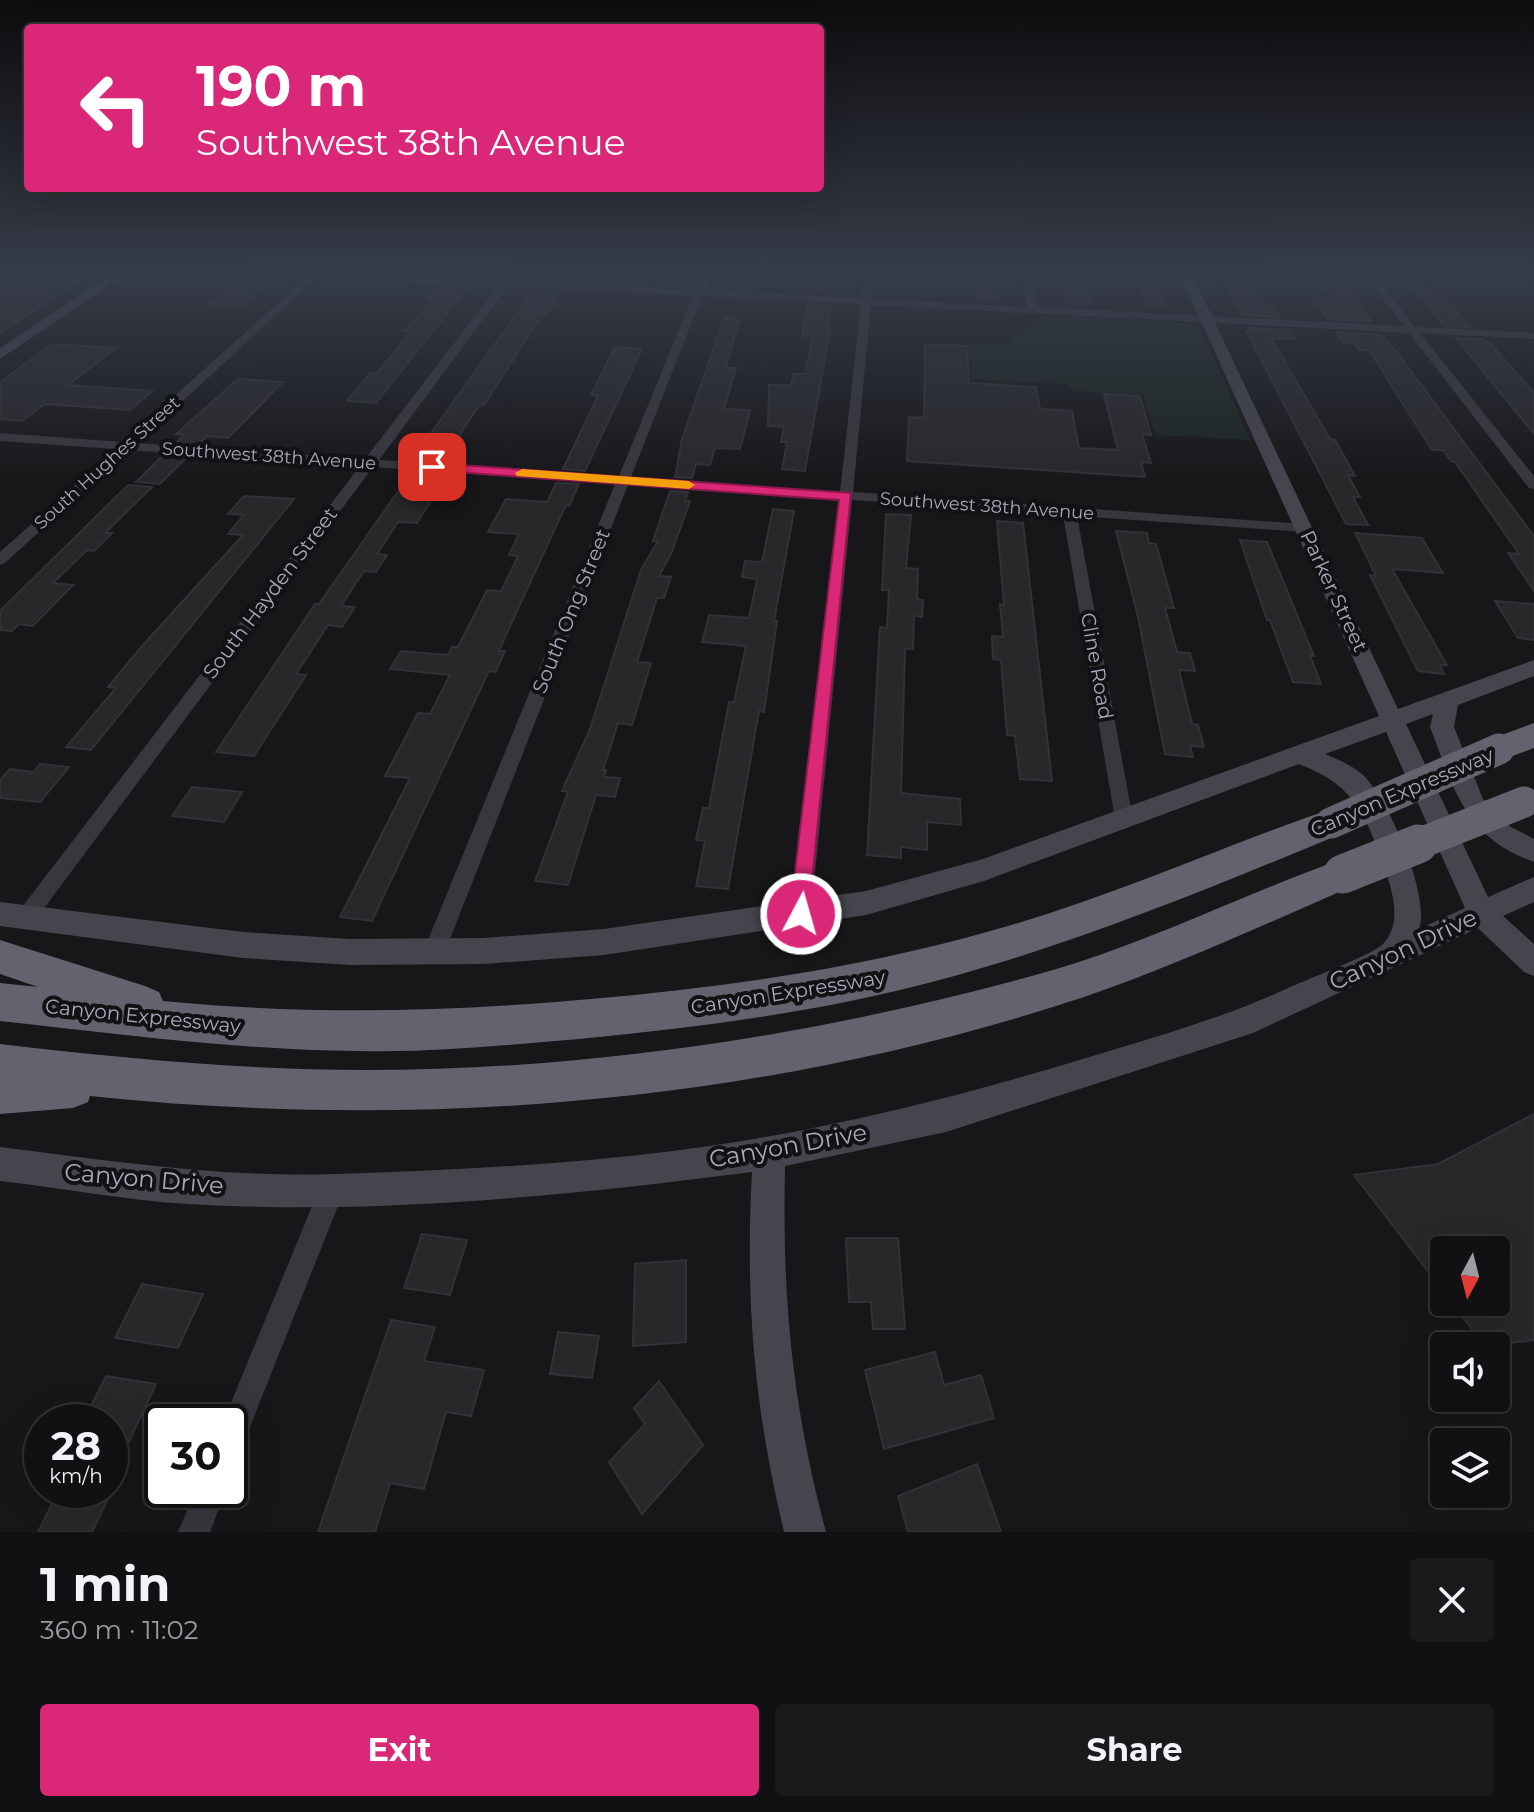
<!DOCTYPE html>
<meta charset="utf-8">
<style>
body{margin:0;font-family:Montserrat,sans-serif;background:#1a1a1c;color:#f1f3f6;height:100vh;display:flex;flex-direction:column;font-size:30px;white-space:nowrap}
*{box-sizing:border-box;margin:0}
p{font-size:26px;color:#9c9da0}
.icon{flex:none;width:44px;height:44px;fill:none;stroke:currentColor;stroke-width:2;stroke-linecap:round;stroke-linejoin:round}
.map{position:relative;height:1532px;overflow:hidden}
.panel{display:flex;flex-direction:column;background:#111113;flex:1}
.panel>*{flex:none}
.banner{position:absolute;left:24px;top:24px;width:800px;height:168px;border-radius:8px;box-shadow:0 8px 32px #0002,0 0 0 2px #303133;background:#db2777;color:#fff;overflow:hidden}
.needle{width:52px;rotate:187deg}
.fabs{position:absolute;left:1430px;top:1236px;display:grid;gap:16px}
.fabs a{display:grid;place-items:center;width:80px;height:80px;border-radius:8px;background:#111113;box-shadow:0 8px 32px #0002,0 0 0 2px #303133;font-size:40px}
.speed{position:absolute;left:24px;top:1404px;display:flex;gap:16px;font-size:40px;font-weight:700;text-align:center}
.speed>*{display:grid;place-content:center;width:104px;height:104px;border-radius:50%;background:#111113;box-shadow:0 8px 32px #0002,0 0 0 2px #303133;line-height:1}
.speed small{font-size:20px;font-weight:400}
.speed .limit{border:4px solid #111;border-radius:12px;background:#fff;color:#111}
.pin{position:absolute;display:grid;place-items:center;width:68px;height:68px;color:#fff;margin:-34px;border-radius:16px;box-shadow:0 4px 12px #0006}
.me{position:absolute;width:88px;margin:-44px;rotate:6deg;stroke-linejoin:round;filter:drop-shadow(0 0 6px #0008)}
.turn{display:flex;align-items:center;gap:28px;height:168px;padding:0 40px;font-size:36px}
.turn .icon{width:104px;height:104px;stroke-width:2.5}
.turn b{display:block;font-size:56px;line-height:68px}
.round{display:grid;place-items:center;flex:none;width:84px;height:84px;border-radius:8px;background:#1a1a1c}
.overview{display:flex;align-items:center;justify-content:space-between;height:136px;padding:0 40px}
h1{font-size:48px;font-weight:700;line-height:60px}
.action{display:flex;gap:16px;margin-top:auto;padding:16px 40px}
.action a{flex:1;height:92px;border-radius:8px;background:#db2777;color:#fff;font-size:32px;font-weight:700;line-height:92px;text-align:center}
.action a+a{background:#1a1a1c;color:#f1f3f6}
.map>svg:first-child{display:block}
.green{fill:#1c2420}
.building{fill:#28272a;stroke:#323135;stroke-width:2}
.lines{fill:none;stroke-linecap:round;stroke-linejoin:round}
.street{fill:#38373e;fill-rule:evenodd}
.secondary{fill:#45454e;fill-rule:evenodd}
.highway{fill:#636370;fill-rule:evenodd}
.highway-bridge-far1{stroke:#636370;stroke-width:31}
.highway-bridge{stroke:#636370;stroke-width:39}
.route{fill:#db2777;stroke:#8e194d;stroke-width:2}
.slow{fill:#f59e0b}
.labels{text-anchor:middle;stroke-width:8;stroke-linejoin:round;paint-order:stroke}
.far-street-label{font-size:18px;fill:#a8a9ba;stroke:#121214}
.street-label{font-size:20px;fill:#a8a9ba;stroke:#121214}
.near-street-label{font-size:24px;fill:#a8a9ba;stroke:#121214}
</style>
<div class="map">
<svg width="1534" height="1532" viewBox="0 0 1534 1532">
<rect width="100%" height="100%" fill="#171719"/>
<path class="green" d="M 1041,316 L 1190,323 L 1200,327 L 1250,440 L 1155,435 L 1143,395 L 1073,391 L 1068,384 L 971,379 L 969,343 L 1007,345 L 1013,338 L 1040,323 Z"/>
<path class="building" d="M 0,270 L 64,270 L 95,271 L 0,333 Z
M 741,270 L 758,270 L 752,289 L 734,288 Z
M 816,270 L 838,270 L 834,294 L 811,292 Z
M 976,270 L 994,270 L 998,300 L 976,299 Z
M 1064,270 L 1082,270 L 1091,304 L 1067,303 L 1059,271 Z
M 1133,270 L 1151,270 L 1165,305 L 1146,304 Z
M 1315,270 L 1337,270 L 1371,321 L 1327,319 L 1313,297 L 1331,298 Z
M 241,277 L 275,279 L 243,306 L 208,304 Z
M 1222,280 L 1251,281 L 1264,306 L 1274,306 L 1280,317 L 1242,315 Z
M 1411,285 L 1434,286 L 1470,327 L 1445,326 Z
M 441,286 L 468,287 L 376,403 L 347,401 L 370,373 L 376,374 L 412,331 L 405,331 L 433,299 L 425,298 Z
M 531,294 L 558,296 L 546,315 L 542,315 L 484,405 L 480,404 L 442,461 L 420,460 L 426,451 L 418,451 Z
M 808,304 L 831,306 L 827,329 L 830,330 L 805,471 L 782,469 L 787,442 L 781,442 L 784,427 L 768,426 L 769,385 L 791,385 L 794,374 L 805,374 L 813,336 L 802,335 Z
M 725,316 L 739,321 L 726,368 L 736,368 L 724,409 L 750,410 L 740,449 L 715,448 L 710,465 L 696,464 L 692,478 L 675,477 L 682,439 Z
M 1249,328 L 1288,330 L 1294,339 L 1271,338 L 1330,439 L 1335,440 L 1355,476 L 1348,475 L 1360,497 L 1353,497 L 1368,525 L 1346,524 L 1257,352 L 1246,331 L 1251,331 Z
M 1336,332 L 1381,335 L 1398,354 L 1534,536 L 1534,591 L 1508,553 L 1519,554 L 1455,462 L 1451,461 L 1443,450 L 1432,450 L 1369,350 L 1359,350 L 1354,343 L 1342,342 Z
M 1456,338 L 1481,339 L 1491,344 L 1534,393 L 1534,434 Z
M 53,344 L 116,348 L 68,385 L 152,391 L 130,410 L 44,404 L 22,421 L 0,419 L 0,382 Z
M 925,344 L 967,346 L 969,383 L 1036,387 L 1040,409 L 1072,411 L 1079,448 L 1118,450 L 1104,394 L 1140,396 L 1151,435 L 1142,434 L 1151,463 L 1141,462 L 1145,477 L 907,461 L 909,417 L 924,418 Z
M 615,347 L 642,349 L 585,471 L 563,469 L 598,396 L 591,395 Z
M 238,379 L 283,382 L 228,438 L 207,436 L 199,444 L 176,443 L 184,435 L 176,434 Z
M 163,455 L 187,457 L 160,484 L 136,482 Z
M 411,473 L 434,474 L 428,482 L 442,483 L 417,523 L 398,522 L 377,554 L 387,555 L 376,572 L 364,571 L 341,606 L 355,607 L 342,627 L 328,625 L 296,674 L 306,675 L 254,756 L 216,752 L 315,604 L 319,604 Z
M 556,483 L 579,484 L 569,506 L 566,505 L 512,622 L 499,651 L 505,651 L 496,672 L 489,671 L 372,921 L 340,917 L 410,778 L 385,776 L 418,713 L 430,714 L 450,675 L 390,669 L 401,651 L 448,655 L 452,647 L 458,647 L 487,590 L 501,591 L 518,556 L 509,555 L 519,534 L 488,532 L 506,499 L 547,502 Z
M 128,485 L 152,487 L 105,533 L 112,533 L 94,551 L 87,550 L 53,583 L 73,585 L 33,626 L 19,624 L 12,631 L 0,630 L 0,611 Z
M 670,491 L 688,492 L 685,501 L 690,501 L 671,554 L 659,576 L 671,577 L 664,598 L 657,598 L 637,662 L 651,663 L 632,725 L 618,723 L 603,770 L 606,770 L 604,777 L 620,778 L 615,797 L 596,795 L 568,885 L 535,881 L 568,792 L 562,791 L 590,729 L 641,570 L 658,541 L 653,541 Z
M 244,496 L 294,499 L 91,750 L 66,747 L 116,688 L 108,687 L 142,646 L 243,535 L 228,534 L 244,515 L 228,514 Z
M 773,509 L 794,511 L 774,621 L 777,621 L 764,712 L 759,711 L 728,889 L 696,886 L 705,841 L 696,840 L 703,808 L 709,808 L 729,702 L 734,702 L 746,646 L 702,642 L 709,615 L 749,618 L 757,579 L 742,577 L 745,561 L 762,562 Z
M 886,514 L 911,515 L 906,568 L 918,569 L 917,599 L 923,600 L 922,617 L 914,616 L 913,649 L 905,649 L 901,793 L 960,799 L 961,825 L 927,822 L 927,850 L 901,847 L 901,858 L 867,855 L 880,627 L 887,628 L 889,590 L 882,590 Z
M 997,521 L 1023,523 L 1052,781 L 1020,779 L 1015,736 L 1007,735 L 1001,660 L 993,659 L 992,636 L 1003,637 L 1000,604 L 1004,605 Z
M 1116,531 L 1147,533 L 1149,543 L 1156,544 L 1174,608 L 1165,608 L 1177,652 L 1190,653 L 1195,671 L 1179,670 L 1192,724 L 1198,725 L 1204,747 L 1190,746 L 1193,757 L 1165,754 L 1138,617 Z
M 1355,533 L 1422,538 L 1443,573 L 1392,569 L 1447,665 L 1440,665 L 1444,674 L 1418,671 L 1370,575 L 1376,576 Z
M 1240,540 L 1267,542 L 1314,656 L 1310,655 L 1321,684 L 1293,682 L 1270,620 L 1267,620 Z
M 1495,601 L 1534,604 L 1534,640 L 1518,638 Z
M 40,764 L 69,767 L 40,802 L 0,798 L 0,780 L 10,769 L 34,772 Z
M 192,787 L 242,792 L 224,822 L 172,816 Z
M 1534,1114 L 1534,1340 L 1485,1346 L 1451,1302 L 1496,1302 L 1496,1250 L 1444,1250 L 1444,1292 L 1354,1175 L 1438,1164 Z
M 422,1234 L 467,1240 L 450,1295 L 404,1288 Z
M 846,1238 L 898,1238 L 905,1329 L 873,1329 L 871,1302 L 849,1302 Z
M 686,1260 L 686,1342 L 633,1346 L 635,1264 Z
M 142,1284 L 203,1294 L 178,1348 L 115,1338 Z
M 391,1320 L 435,1327 L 424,1361 L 484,1370 L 471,1416 L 446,1412 L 424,1489 L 390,1483 L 375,1532 L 318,1532 Z
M 558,1332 L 599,1336 L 592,1378 L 550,1374 Z
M 935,1352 L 944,1385 L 981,1375 L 994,1418 L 884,1449 L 865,1370 Z
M 106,1376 L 156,1384 L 126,1448 L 110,1446 L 110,1422 L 83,1422 Z
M 659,1381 L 703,1445 L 642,1514 L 609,1462 L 645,1424 L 634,1408 Z
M 977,1464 L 1001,1532 L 908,1532 L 898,1496 Z
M 59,1490 L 112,1490 L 92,1532 L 38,1532 Z"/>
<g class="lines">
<path class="street" d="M 249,270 L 324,270 L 502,280 L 510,270 L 519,270 L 512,280 L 695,290 L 704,270 L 712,270 L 705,290 L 862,298 L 865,270 L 874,270 L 872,299 L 1027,307 L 1021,270 L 1030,270 L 1038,307 L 1404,326 L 1360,270 L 1370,270 L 1415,327 L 1534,333 L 1534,339 L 1420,333 L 1534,476 L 1534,489 L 1529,488 L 1409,333 L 871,305 L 853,492 L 1304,524 L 1311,528 L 1304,532 L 1077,516 L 1133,819 L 1131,824 L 1124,827 L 1117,824 L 1115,819 L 1063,515 L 852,500 L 811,914 L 808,920 L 801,923 L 794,920 L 791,914 L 839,500 L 628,485 L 445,952 L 441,959 L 434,962 L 427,959 L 423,952 L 615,484 L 373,467 L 33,923 L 26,926 L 19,923 L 16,917 L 19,911 L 360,466 L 129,450 L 5,563 L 0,565 L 0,552 L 115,449 L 0,441 L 0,433 L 123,442 L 308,276 L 253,273 ZM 319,276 L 498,286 L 365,459 L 137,443 ZM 508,286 L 693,296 L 619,476 L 379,460 ZM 702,296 L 861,304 L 840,492 L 631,477 Z
M 331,1178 L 340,1182 L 344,1191 L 240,1452 L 230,1457 L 230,1422 L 223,1422 L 322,1182 Z
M 196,1490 L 226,1490 L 210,1532 L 178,1532 Z"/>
<path class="secondary" d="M 118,270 L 132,270 L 0,359 L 0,348 Z
M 1178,270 L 1190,270 L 1398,709 L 1534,660 L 1534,676 L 1458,705 L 1454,727 L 1483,799 L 1511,827 L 1534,839 L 1534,862 C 1464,837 1454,789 1430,727 L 1433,714 L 1406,724 L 1488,897 L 1534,877 L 1534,902 L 1503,916 L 1534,944 L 1534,976 L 1524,972 L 1478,928 L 1253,1033 L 946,1132 L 785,1166 C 782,1299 792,1403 826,1532 L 784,1532 C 754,1407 745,1300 752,1172 C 565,1196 376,1215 187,1204 C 125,1200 62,1188 0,1181 L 0,1147 C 112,1161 224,1178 336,1174 C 481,1169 629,1162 771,1136 C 878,1117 980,1090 1083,1059 C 1151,1038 1221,1019 1286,989 C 1303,981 1374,954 1383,944 C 1405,921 1390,884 1381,858 C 1363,808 1350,784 1299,764 L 984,881 L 866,915 L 604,955 L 483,964 L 350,965 L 243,958 L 0,926 L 0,902 L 243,932 L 350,939 L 483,938 L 604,929 L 866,891 L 983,859 L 1379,716 ZM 1386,732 L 1465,908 L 1419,929 C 1431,896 1388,798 1363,775 C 1352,765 1338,760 1325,754 Z"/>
<path class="highway" d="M 1534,723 L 1534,748 L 1499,761 L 1488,758 L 1483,749 L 1488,740 Z
M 1331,809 L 1343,813 L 1348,823 L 1343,833 C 1213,887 1083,941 947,978 C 827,1011 703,1027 579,1039 C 506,1045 432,1053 358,1051 C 238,1050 119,1034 0,1021 L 0,983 L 38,987 L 0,974 L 0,940 L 145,986 L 159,992 L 163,1001 C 310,1015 444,1012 591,999 C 730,987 867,967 1001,928 C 1114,896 1220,847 1331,809 Z
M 1343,859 L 1355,863 L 1361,874 L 1355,885 C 1266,924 1177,965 1084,997 C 764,1103 424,1131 90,1096 L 88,1102 L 73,1108 L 0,1114 L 0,1044 C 121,1058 243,1070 365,1070 C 594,1070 826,1034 1046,972 C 1149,943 1243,894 1343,859 Z"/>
<path class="highway-bridge-far1" d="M 1331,823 L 1499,749
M 1413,846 L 1524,802"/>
<path class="highway-bridge" d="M 1343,874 L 1418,844"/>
</g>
<linearGradient id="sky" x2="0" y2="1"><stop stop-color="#0d0d0e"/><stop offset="0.56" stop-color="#363c49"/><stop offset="1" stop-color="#363c49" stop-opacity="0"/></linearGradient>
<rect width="1534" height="484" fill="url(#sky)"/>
<path class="route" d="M 432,463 L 851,493 L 808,921 L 801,924 L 793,921 L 790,914 L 839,500 L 427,470 L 425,467 Z"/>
<path class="slow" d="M 522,469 L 689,481 L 695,485 L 689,489 L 517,476 L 515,473 Z"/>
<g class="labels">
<g class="far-street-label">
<text transform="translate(269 456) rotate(4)" y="6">Southwest 38th Avenue</text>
<text transform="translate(107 463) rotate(-42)" y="6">South Hughes Street</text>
<text transform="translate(987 506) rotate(4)" y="6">Southwest 38th Avenue</text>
</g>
<g class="street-label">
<text transform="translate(1334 591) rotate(65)" y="7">Parker Street</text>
<text transform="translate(270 593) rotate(-53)" y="7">South Hayden Street</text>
<text transform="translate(571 611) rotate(-68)" y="7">South Ong Street</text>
<text transform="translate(1097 666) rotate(80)" y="7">Cline Road</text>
<text transform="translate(1402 792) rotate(-23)" y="7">Canyon Expressway</text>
<text transform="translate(788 992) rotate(-9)" y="7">Canyon Expressway</text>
<text transform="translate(143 1016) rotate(6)" y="7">Canyon Expressway</text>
</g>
<g class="near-street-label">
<text transform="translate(1403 950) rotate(-25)" y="8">Canyon Drive</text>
<text transform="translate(788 1146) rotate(-10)" y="8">Canyon Drive</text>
<text transform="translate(144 1179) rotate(5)" y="8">Canyon Drive</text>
</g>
</g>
</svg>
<div class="fabs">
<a><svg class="needle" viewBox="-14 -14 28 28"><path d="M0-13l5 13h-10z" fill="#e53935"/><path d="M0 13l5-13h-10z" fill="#9c9da0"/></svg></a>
<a><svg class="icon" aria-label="sound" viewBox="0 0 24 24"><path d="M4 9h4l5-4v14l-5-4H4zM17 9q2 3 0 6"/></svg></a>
<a><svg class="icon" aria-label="layers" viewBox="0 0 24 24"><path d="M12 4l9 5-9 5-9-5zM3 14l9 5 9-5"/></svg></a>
</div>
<div class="speed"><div>28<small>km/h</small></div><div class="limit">30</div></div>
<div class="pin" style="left:432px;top:467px;background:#d93025"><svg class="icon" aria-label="arrive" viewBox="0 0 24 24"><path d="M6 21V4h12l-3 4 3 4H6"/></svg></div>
<svg class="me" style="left:801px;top:914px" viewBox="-20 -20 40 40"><circle r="17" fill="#db2777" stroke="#fff" stroke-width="3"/><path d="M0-11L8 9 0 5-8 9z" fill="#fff"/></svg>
<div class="banner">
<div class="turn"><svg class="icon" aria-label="left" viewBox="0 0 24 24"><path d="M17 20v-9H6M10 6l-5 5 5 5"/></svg><div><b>190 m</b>Southwest 38th Avenue</div></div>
</div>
</div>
<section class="panel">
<div class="overview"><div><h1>1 min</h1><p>360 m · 11:02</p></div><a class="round"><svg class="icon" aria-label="close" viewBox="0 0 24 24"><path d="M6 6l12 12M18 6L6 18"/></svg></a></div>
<div class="action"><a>Exit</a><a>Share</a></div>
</section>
